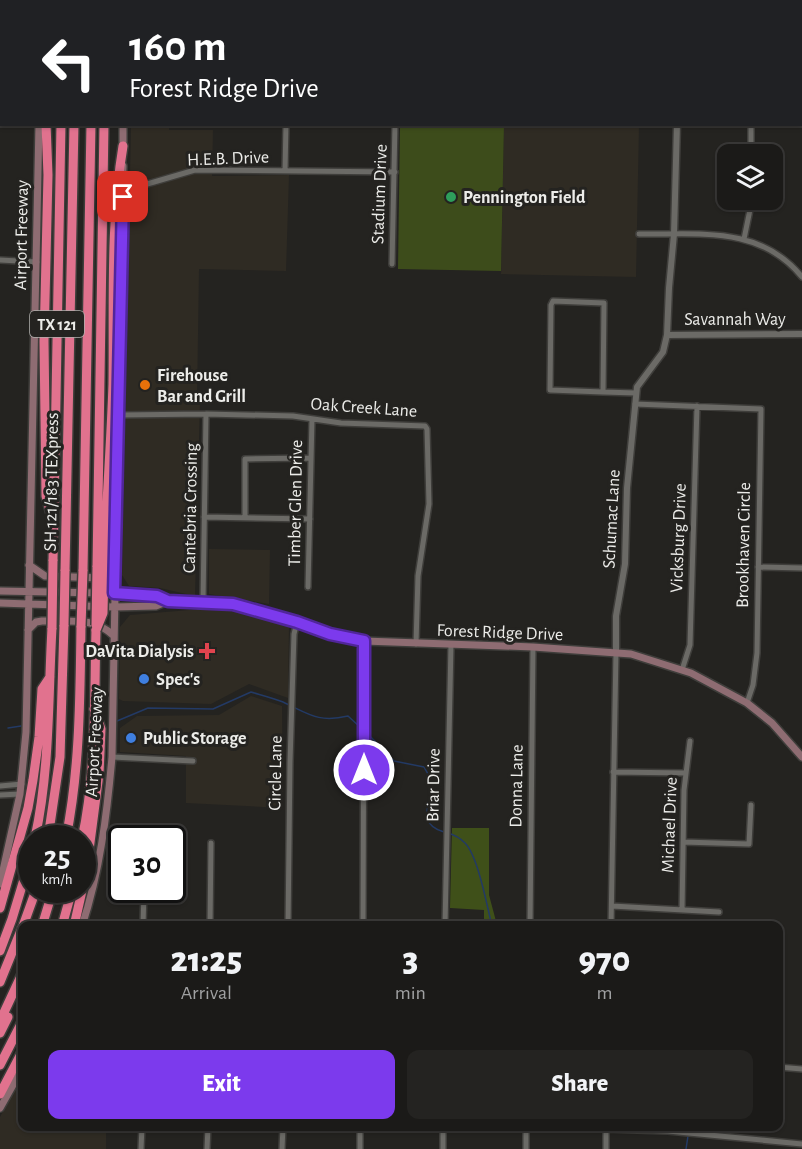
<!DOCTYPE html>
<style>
body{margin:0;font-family:"Alegreya Sans",sans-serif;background:#242321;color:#f1f3f6;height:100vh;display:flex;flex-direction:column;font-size:22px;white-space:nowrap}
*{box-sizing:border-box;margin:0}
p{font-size:20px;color:#a0a1a2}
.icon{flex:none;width:33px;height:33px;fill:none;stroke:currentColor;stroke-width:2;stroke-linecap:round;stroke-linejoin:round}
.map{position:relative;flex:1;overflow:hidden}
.details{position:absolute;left:18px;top:921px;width:765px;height:210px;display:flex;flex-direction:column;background:#1b1a18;border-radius:12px;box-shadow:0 2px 4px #0004,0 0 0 2px #393837}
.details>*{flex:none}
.guide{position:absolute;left:0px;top:0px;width:802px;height:126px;box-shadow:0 2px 4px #0004,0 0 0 2px #393837;background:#202124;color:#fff;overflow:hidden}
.buttons{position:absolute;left:717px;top:144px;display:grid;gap:12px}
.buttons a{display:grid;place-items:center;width:66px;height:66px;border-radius:12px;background:#1b1a18;box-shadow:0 2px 4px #0004,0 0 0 2px #393837;font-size:30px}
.speed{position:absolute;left:18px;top:825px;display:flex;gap:12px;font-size:30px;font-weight:700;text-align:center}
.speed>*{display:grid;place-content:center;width:78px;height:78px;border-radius:50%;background:#1b1a18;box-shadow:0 2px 4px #0004,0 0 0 2px #393837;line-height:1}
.speed small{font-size:15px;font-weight:400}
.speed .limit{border:3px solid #111;border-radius:9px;background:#fff;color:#111}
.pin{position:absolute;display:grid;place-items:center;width:51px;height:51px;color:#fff;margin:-26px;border-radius:12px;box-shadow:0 3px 9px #0006}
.me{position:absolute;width:66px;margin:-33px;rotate:0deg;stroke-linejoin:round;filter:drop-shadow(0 0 4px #0008)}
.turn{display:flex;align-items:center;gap:21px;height:126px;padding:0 30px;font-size:27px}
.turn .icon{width:78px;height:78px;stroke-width:2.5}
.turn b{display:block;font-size:42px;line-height:51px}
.eta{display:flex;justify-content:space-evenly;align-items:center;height:102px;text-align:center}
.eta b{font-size:36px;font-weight:800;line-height:42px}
.primary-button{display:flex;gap:12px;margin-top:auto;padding:12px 30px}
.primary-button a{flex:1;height:69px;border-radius:12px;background:#7c3aed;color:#fff;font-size:24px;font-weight:800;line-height:69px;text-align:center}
.primary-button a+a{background:#242321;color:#f1f3f6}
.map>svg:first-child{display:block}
.built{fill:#2f2b23}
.green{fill:#3d4c1b}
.forest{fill:#3f5019}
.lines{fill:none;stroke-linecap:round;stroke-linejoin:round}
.stream{stroke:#233a65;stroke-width:1.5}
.minor-casing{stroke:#3f3e3b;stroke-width:8}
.tertiary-casing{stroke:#3f3e3b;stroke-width:9}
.secondary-casing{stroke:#3f3e3b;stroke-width:10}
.motorway-casing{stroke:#3f3e3b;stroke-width:12}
.minor{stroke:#6b6a66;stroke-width:5}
.tertiary{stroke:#6b6a66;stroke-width:6}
.secondary{stroke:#8e6c72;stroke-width:7}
.motorway{stroke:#e1728e;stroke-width:9}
.motorway-bridge-casing{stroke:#3f3e3b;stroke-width:12;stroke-linecap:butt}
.motorway-bridge{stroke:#e1728e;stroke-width:9}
.route-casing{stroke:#51269a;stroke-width:15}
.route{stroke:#7c3aed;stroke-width:10}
.leisure-dot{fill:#2e9e5b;stroke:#242320;stroke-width:2}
.food-dot{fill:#e8710a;stroke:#242320;stroke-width:2}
.health-dot{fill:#e0444e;stroke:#242320;stroke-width:2}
.shop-dot{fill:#3f7fe0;stroke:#242320;stroke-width:2}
.labels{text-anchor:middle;stroke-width:6;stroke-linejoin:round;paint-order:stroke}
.shield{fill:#242320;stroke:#b0b0ad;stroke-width:1.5}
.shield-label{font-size:16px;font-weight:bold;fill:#ecece9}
.street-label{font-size:18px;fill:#ecece9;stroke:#242320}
.poi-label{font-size:18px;font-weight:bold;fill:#ecece9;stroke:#242320;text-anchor:start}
</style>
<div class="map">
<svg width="802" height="1149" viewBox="0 0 802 1149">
<rect width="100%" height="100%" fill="#242320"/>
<path class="built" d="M 131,125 L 169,125 L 169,130 L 213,130 L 212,176 L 289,175 L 286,271 L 199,269 L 197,400 L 200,401 L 195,596 L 160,588 L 129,586 L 122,575 Z
M 504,125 L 639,125 L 636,277 L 501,274 Z
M 209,549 L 270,550 L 269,604 L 209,594 Z
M 201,609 L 233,610 L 265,617 L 289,626 L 288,698 L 249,684 L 211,704 L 123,701 L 119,699 L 120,627 L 130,615 Z
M 251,696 L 282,706 L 283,808 L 186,803 L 186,756 L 120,752 L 120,728 L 137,716 L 219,715 Z
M 22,1076 L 22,1126 L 106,1127 L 106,1149 L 0,1149 L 0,1117 Z"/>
<path class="green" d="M 400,125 L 504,125 L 501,271 L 398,269 Z"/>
<path class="forest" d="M 452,828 L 489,828 L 489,895 L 497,925 L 484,925 L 484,910 L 450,908 Z"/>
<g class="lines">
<path class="stream" d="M 117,721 L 148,708 L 213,709 L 251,692 C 261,695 273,698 283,702 C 309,714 318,723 348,716 L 361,728
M 8,728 L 21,726
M 365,731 L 394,761 L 424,767 C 426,771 430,776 431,781 C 434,800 413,823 444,832
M 448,833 C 455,835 460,838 465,843 C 478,856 487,906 492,926
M 686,1149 L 688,1136"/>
<g class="minor-casing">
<path id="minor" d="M 290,2 L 290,0
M 398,2 L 398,0
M 530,2 L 530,0
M 751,2 L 751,0
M 751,124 L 751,154
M 285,171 L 286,124
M 124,179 L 137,187
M 123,197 L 137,187 L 195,170 L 395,172
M 639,234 C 699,235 760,225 802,277
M 744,239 L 752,200
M 0,260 L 37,262
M 392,264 L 395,124
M 553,301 L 604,303 L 603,392 L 550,390 L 551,305 Z
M 603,392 L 636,393
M 635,404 L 761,409 L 757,653 L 753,685 L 747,703
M 119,415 L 206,414 L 293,416 L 341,423 L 425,426 L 427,429 L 429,504 L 418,576 L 416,644
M 204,517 L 310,519
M 245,518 L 245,459 L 311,458
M 758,567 L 802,568
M 308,587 L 312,419
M 203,602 L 206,414
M 682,670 L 690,645 L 697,406
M 112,757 L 193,761
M 613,772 L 686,773
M 0,786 L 22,784
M 0,795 L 20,794
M 683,842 L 749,844 L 751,805
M 612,906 L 719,912
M 682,910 L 684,790 L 690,741
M 143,926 L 144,890
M 210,926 L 211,843
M 288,926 L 290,762 L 294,634 L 297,622
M 363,926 L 364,641
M 445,926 L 451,644
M 530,926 L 533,647
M 611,926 L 616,652
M 778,1067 L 802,1069
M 606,1129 L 668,1131 L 802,1144
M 141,1149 L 142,1126
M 207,1149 L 208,1126
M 282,1149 L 283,1126
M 360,1149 L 360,1126
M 443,1149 L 443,1126
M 526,1149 L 526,1126
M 606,1149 L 606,1127"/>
</g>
<g class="tertiary-casing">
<path id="tertiary" d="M 681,2 L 681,0
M 667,335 L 802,334
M 616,652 L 616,616 L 625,564 L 627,488 L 637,387 L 663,352 L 667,335 L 669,288 L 674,234 L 677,124"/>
</g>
<g class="secondary-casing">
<path id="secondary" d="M 121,0 L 123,2
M 43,2 L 45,0
M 130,2 L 131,0
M 123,149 L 123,124
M 29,565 L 45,576 L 102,578 L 115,571
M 0,591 L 101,593
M 112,593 L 157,596 L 168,601
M 0,603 L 114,607 L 156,606 L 168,601 L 203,602 L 253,609 L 330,634 L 364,641 L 533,647 L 631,654 L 691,673 L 747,703 L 772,723 L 802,757
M 28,630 L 36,622 L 42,621 C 68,622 94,616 114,636
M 0,884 L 20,794 L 26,732 L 39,124
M 82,926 C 100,871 107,814 112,757 L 123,166
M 0,1108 L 22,1069"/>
</g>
<g class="motorway-casing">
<path id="motorway" d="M 64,2 L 64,0
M 76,2 L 76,0
M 94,2 L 94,0
M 106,2 L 106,0
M 46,124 L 48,175 L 44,341 L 46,496 L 51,514
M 53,561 L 61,124
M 97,567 L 104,124
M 104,567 C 106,506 111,445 113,384 C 114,305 110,224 123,146
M 65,571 L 74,124
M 83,571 L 91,124
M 35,838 C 50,769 48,699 52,628
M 48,838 L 60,757 L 64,625
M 66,838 C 80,768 80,697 81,626
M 82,839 C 97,771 94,699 96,630
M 0,908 L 28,808 L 33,780 L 39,737 L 42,689 L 50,677
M 23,926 L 36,890
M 42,926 L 53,890
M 62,926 L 72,890
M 74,926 L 86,873 L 99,774 L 101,729 L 94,709
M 0,951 L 12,919 L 32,853
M 0,982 L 22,928
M 0,1021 L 22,974
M 0,1033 L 8,1017
M 0,1065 L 22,1022
M 0,1094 L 22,1052"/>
</g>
<use href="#minor" class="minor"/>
<use href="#tertiary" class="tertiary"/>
<use href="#secondary" class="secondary"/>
<use href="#motorway" class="motorway"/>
<g class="motorway-bridge-casing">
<path id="motorway-bridge" d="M 64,625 L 65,571
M 96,625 L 97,567
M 81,626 L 83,571
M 52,628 L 53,561
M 96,630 L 103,613 L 104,567"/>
</g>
<use href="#motorway-bridge" class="motorway-bridge"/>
</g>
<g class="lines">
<g class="route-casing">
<path id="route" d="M 123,197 L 114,593 L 157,596 L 168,601 L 233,604 L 297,622 L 330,634 L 364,641 L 364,770"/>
</g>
<use href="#route" class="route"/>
</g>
<circle class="leisure-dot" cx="451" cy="197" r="6"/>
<circle class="food-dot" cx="145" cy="385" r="6"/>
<path class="health-dot" d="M204 642h6v6h6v6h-6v6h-6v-6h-6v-6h6z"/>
<g class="shop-dot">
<circle cx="144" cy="679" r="6"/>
<circle cx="131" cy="738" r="6"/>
</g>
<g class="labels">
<rect class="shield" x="30" y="311" width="54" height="26" rx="4.5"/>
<g class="shield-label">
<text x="57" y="330">TX 121</text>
</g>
<g class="street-label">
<text transform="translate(228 158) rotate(-2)" y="6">H.E.B. Drive</text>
<text transform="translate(379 194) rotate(-88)" y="6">Stadium Drive</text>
<text transform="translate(21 235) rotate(-89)" y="6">Airport Freeway</text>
<text x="735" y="325">Savannah Way</text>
<text transform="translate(364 407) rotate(4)" y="6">Oak Creek Lane</text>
<text transform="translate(51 482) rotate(-89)" y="6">SH 121/183 TEXpress</text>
<text transform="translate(295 503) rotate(-89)" y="6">Timber Glen Drive</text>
<text transform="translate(190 508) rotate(-89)" y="6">Cantebria Crossing</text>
<text transform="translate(611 519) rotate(-87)" y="6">Schumac Lane</text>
<text transform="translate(678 538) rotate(-88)" y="6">Vicksburg Drive</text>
<text transform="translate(743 545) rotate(-89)" y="6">Brookhaven Circle</text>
<text transform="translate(500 632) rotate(2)" y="6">Forest Ridge Drive</text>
<text transform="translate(94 742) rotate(-87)" y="6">Airport Freeway</text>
<text transform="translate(275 773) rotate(-89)" y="6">Circle Lane</text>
<text transform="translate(433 785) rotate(-89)" y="6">Briar Drive</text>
<text transform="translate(516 786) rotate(-89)" y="6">Donna Lane</text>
<text transform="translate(669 825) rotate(-88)" y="6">Michael Drive</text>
</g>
<g class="poi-label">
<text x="463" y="203">Pennington Field</text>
<text x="157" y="381">Firehouse<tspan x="157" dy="21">Bar and Grill</tspan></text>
<text x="194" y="657" text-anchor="end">DaVita Dialysis</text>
<text x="156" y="685">Spec's</text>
<text x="143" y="744">Public Storage</text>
</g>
</g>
</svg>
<div class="buttons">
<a><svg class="icon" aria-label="layers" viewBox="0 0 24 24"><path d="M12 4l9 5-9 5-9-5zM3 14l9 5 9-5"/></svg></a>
</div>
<div class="speed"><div>25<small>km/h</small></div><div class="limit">30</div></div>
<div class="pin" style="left:123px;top:197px;background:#d93025"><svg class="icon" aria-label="arrive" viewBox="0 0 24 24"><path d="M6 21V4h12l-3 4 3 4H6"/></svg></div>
<svg class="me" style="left:364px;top:770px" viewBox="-20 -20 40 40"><circle r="17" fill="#7c3aed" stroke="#fff" stroke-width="3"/><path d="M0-11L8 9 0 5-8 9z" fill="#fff"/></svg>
<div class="guide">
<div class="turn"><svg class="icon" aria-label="left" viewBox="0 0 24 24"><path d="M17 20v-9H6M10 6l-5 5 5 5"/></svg><div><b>160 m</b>Forest Ridge Drive</div></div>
</div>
<section class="details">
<div class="eta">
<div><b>21:25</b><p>Arrival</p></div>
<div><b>3</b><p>min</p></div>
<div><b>970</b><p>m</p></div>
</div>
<div class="primary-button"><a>Exit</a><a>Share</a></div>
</section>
</div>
